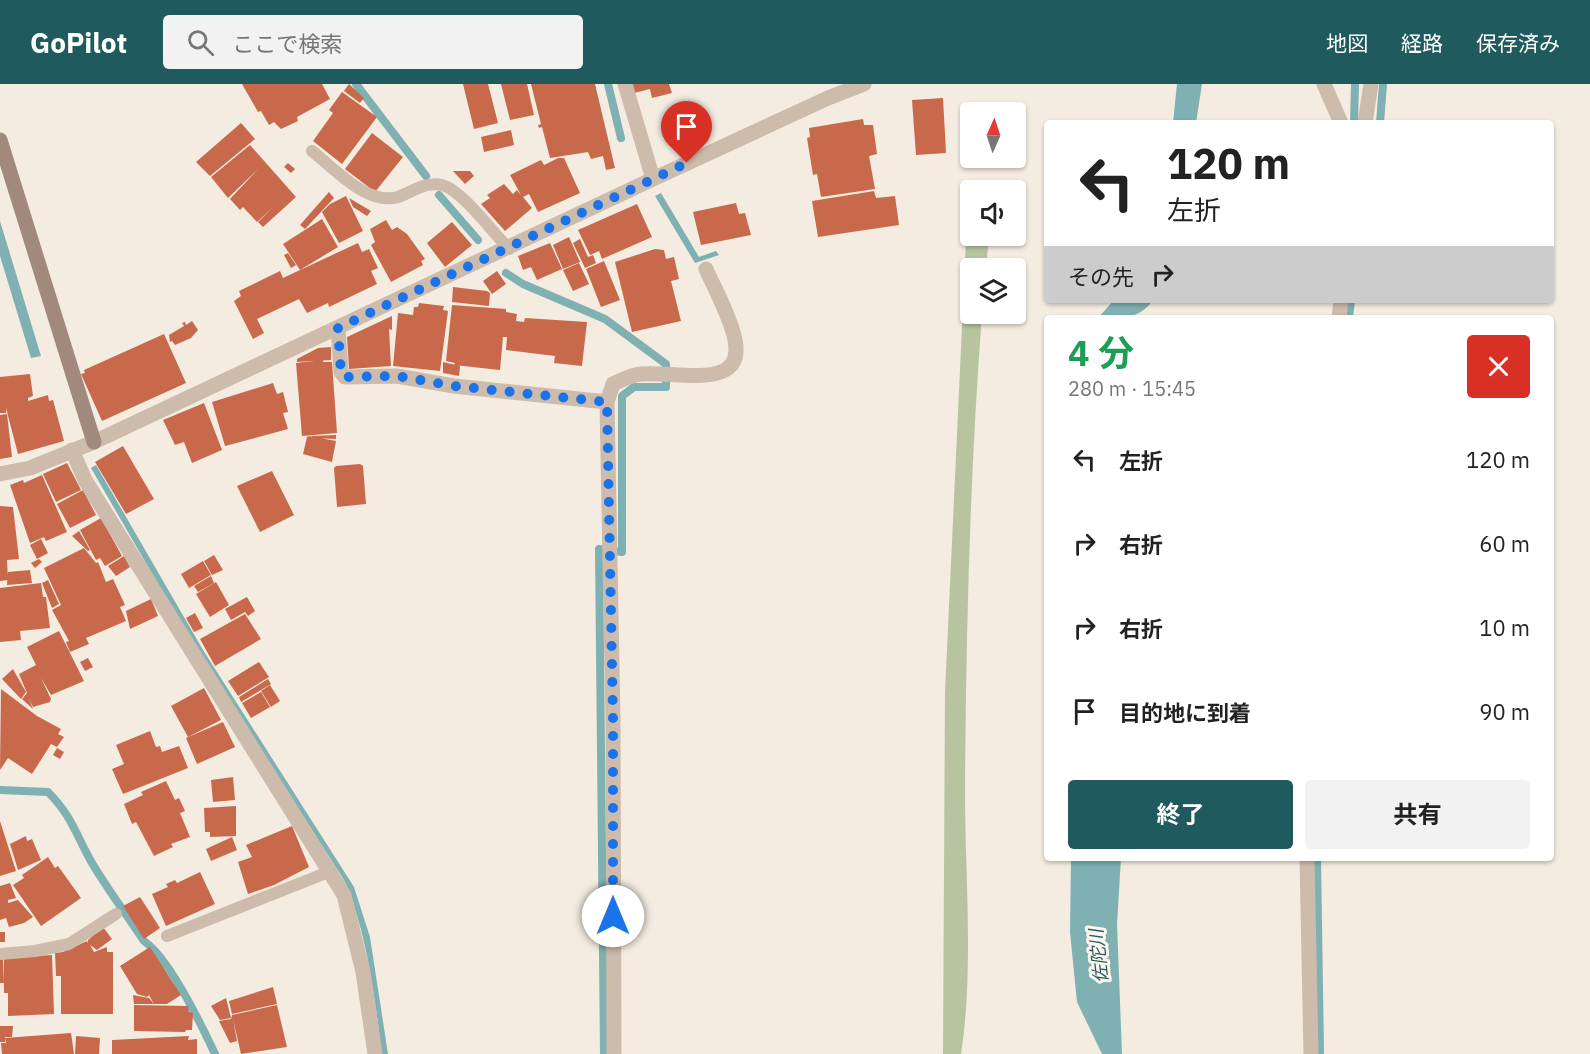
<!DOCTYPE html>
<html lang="ja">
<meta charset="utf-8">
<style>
body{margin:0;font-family:"IBM Plex Sans","Noto Sans JP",sans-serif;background:#f2f2f2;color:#222;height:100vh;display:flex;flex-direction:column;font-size:22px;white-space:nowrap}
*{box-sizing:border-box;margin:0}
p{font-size:20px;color:#767676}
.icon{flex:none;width:33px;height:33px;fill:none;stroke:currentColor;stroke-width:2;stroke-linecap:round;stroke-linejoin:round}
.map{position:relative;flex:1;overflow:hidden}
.drawer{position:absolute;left:1044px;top:231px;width:510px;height:546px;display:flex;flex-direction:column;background:#fff;border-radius:6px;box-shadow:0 2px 4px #0004}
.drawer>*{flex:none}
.guide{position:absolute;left:1044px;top:36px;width:510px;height:183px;border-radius:6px;box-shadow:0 2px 4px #0004;background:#fff;color:#222;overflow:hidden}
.needle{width:39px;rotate:3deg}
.buttons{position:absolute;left:960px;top:18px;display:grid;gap:12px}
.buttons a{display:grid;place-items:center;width:66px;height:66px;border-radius:6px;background:#fff;box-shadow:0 2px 4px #0004;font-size:30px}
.pin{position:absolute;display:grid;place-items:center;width:51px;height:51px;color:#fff;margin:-62px -26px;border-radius:50% 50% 50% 0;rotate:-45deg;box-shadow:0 0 6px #0007}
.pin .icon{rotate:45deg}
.me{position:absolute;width:66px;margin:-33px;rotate:0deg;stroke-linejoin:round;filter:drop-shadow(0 0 4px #0008)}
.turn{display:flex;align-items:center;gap:21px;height:126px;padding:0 24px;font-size:27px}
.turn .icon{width:78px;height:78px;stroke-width:2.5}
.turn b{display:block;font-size:42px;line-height:51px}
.then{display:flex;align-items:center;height:57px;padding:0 24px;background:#0003;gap:12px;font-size:22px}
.round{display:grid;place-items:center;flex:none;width:63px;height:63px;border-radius:6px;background:#f2f2f2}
.head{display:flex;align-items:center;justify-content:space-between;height:102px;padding:0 24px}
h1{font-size:36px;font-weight:700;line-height:45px;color:#1e9e55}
.button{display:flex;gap:12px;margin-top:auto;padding:12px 24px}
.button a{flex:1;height:69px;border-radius:6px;background:#1f5a5e;color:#fff;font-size:24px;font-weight:700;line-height:69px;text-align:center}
.button a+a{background:#f2f2f2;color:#222}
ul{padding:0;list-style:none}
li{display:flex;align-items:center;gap:18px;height:84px;padding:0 24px}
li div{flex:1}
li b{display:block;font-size:22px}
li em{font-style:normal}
header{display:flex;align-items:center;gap:36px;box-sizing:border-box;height:84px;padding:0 30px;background:#1f5a5e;color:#fff}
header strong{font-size:28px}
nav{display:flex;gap:33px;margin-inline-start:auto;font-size:21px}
.search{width:420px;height:54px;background:#f2f2f2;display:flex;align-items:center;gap:15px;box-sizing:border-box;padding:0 21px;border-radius:6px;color:#767676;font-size:22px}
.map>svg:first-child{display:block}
.green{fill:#b8c4a0}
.water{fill:#7fb0b2}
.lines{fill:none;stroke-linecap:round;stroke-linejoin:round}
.stream{stroke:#7fb0b2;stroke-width:8}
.building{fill:#c8694b}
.lane{stroke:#cdbbac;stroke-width:12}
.street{stroke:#cdbbac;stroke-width:15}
.secondary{stroke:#a18a7d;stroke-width:15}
.route{stroke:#1a73e8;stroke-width:10;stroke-dasharray:0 18}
.labels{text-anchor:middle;stroke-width:6;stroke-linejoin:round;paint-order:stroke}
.water-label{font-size:18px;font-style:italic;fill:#1f5a5e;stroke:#fbf5ee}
</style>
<header>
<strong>GoPilot</strong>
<div class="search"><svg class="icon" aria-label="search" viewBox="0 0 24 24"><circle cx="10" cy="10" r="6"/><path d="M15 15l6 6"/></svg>ここで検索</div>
<nav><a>地図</a><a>経路</a><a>保存済み</a></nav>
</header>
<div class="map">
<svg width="1590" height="970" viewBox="0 0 1590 970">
<rect width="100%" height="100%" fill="#f4ebe1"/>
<path class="green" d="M 967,135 L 970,135 L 970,152 L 989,152 L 986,184 L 970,184 L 970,230 L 982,230 C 970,388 966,547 965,707 C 965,792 974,886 961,970 L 943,970 L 945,608 Z"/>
<path class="water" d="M 1177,0 L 1202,0 L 1196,39 L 1173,39 Z
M 661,109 L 699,173 L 716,167 L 719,171 L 695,179 L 655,112 Z
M 0,137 L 41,272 L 31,274 L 0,172 Z
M 1114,216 L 1153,216 C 1140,236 1119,234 1098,234 Z
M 96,381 L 203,566 L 354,803 L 370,853 L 388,970 L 382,970 C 374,911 368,851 344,796 L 188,552 L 91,384 Z
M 1071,774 L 1121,774 L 1117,840 L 1122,970 L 1102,970 L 1077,918 L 1070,848 Z"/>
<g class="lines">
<path class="stream" d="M 356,0 L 426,92
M 608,0 L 621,54
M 1354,39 L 1355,0
M 1380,39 L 1383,0
M 439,111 L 478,156
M 506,189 L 523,200 L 605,235 L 666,280 L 666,303 L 634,303 L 622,312 L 622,468 L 599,465 L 604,970
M 1349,234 L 1351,216
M 0,706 L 48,708 C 72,732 76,751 92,779 C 108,806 127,831 144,857 C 170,875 201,940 215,970
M 1317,774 L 1320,970"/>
</g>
<path class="building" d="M 242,0 L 322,0 L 330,15 L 297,33 L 298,37 L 281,45 L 274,38 L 269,41 L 261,27 L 258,28 Z
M 349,0 L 364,14 L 360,19 L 344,7 Z
M 463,0 L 488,0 L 498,39 L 474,45 Z
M 501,0 L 527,0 L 534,31 L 510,36 Z
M 531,0 L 595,0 L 615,84 L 606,86 L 603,72 L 591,75 L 588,68 L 550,74 L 542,43 L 539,44 L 538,41 L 541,40 Z
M 632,0 L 669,0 L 672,9 L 652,14 L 650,5 L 634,9 Z
M 342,8 L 377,33 L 342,80 L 313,57 L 333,29 L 329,26 Z
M 943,14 L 946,69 L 916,71 L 912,16 Z
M 863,35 L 864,41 L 873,41 L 877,70 L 869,72 L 875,105 L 821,113 L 817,90 L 813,91 L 807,54 L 810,53 L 809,44 Z
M 241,39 L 255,55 L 210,92 L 196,78 Z
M 511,46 L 514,61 L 484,68 L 481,53 Z
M 372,49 L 403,73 L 375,108 L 345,85 Z
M 250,61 L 296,113 L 263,143 L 258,138 L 273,123 L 257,138 L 243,123 L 240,126 L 230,115 L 258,85 L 228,114 L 211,93 Z
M 558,74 L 564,74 L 580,109 L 538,128 L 529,110 L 523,113 L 532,124 L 505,147 L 481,120 L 490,114 L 487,111 L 504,100 L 513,110 L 517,106 L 521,111 L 510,91 L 541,76 L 544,81 Z
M 288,79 L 295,85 L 291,89 L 284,83 Z
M 453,87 L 470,87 L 474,92 L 465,100 Z
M 874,107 L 876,114 L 895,112 L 899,141 L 818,153 L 812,117 Z
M 329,108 L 334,114 L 305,145 L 300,141 Z
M 346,112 L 363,147 L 339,159 L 322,128 L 330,120 Z
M 349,114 L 371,127 L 367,132 L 353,123 Z
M 736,119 L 739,130 L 745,129 L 751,151 L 701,161 L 693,128 Z
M 637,120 L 652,153 L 602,175 L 599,167 L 590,171 L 578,146 Z
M 322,135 L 338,163 L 300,186 L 283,160 Z
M 386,136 L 392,146 L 397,143 L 407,150 L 425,175 L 421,177 L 423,181 L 391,198 L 371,161 L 375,158 L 370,145 Z
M 452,138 L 472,161 L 445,183 L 427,159 Z
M 569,153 L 580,178 L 563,185 L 553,161 Z
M 580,155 L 588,173 L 593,171 L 596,179 L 585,184 L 573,159 Z
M 358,159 L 362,168 L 369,165 L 378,184 L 371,187 L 377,200 L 329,223 L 328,219 L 307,229 L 299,215 L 257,235 L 264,249 L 253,255 L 234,217 L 241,212 L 239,207 L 280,187 L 283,194 Z
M 550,159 L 562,185 L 537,196 L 531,183 L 523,186 L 518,172 Z
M 655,165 L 664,166 L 666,175 L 674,173 L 679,195 L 671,197 L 681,237 L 632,248 L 615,178 Z
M 288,169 L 296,181 L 291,184 L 284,171 Z
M 604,177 L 620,216 L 601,223 L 586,185 Z
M 579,179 L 589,200 L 573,207 L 563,186 Z
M 497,187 L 506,200 L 492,210 L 483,197 Z
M 453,203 L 487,207 L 490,209 L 489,222 L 452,218 Z
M 419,219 L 444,222 L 443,226 L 448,227 L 440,287 L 393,282 L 398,229 L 413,231 L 414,223 L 418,223 Z
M 452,221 L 506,225 L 506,228 L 517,230 L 516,237 L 524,238 L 525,234 L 587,238 L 582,282 L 554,279 L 555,272 L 506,266 L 507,253 L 503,253 L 500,286 L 454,281 L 455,279 L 446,277 Z
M 392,232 L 392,246 L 389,245 L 391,282 L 349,285 L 347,253 Z
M 192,237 L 198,246 L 191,254 L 175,261 L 172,257 L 170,258 L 169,251 L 184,242 L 182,239 L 185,238 L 186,241 Z
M 164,250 L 186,299 L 102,337 L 81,290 L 85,289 L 84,286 Z
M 331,263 L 331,276 L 297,278 L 297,275 L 318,264 Z
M 323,276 L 323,278 L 332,278 L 337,349 L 302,352 L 296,279 Z
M 443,278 L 460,282 L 459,292 L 443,289 Z
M 30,290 L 33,312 L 28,314 L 28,317 L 48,311 L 49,317 L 53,316 L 64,357 L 18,370 L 6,324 L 6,329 L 0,329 L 0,293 Z
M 273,299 L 277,310 L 283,308 L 288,328 L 283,329 L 288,345 L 225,362 L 212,318 Z
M 204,319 L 222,366 L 192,379 L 184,358 L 175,361 L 163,336 Z
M 7,330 L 12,373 L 0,375 L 0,331 Z
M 336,351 L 336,355 L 312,354 L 312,352 Z
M 309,352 L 336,357 L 332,378 L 303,370 L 307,353 Z
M 123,362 L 154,415 L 126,430 L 95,378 Z
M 67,379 L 81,406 L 56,418 L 43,390 Z
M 360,380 L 363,382 L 366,420 L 337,423 L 334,384 L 336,382 Z
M 272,387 L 294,431 L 260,448 L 237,402 Z
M 42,391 L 67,448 L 46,457 L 44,453 L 30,459 L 10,401 L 23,396 L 24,399 Z
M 83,406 L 96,431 L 70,444 L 57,420 Z
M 0,422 L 13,423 L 19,475 L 7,476 L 8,496 L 0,497 Z
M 101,434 L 122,472 L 105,482 L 100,474 L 96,476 L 80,446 Z
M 79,447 L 90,466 L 88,467 L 72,452 Z
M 41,455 L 48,469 L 37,475 L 30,461 Z
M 84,464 L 96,479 L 98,478 L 106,498 L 113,495 L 125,521 L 120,523 L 126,537 L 86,554 L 89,560 L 70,568 L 66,558 L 69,557 L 52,526 L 61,521 L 44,484 Z
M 214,471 L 223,486 L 212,491 L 204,477 Z
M 124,472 L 130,483 L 116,492 L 108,482 Z
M 39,475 L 42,478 L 35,484 L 31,479 Z
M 203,477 L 211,491 L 189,504 L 181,490 Z
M 30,486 L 32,499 L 7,501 L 8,488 Z
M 211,492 L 214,499 L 198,508 L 194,502 Z
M 48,496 L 59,520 L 52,524 L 42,499 Z
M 216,498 L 229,521 L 210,533 L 196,510 Z
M 41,499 L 43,513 L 46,513 L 50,544 L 20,547 L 21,556 L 0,558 L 0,504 Z
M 247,513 L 255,527 L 248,532 L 245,528 L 231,536 L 225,525 Z
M 151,515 L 158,532 L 130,545 L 126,527 Z
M 195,529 L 203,544 L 194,548 L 186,534 Z
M 245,530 L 261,555 L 215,582 L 200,555 Z
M 59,547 L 84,597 L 51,611 L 41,594 L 51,615 L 50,618 L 33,623 L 29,615 L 33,625 L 22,615 L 27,609 L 19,590 L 36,581 L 27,563 Z
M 88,574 L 93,583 L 85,587 L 80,578 Z
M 259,578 L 269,593 L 238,612 L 228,597 Z
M 13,585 L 26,608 L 21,615 L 2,595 Z
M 268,595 L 271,600 L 241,618 L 239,613 Z
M 270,601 L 280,617 L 271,623 L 261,607 Z
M 204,604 L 221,636 L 188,653 L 171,622 Z
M 1,605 L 37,632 L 61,645 L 58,650 L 64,653 L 57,663 L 51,660 L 32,690 L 8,674 L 0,686 Z
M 261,608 L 270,623 L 251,634 L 242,619 Z
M 223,638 L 235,663 L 197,680 L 186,654 Z
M 150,647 L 156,663 L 160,662 L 162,668 L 179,662 L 188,684 L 123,710 L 112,685 L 124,680 L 116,661 Z
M 57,664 L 64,668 L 60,675 L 53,671 Z
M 233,693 L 235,716 L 213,718 L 211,696 Z
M 166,697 L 175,716 L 179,714 L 185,727 L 180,729 L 190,753 L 171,760 L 173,763 L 154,772 L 136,738 L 132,740 L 124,720 L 143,711 L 141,708 Z
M 236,722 L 236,752 L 210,753 L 210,748 L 205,748 L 204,724 Z
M 0,737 L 16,787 L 0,792 Z
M 292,742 L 309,783 L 274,801 L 248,810 L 238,778 L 252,773 L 246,761 Z
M 26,752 L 27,757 L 32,755 L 41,776 L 18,786 L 10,760 Z
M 232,753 L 237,766 L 211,777 L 206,765 Z
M 48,773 L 55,784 L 58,782 L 81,814 L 41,842 L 13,801 L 24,794 L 22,791 Z
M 200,788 L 215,820 L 166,842 L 152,810 L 168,803 L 166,800 L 175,796 L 177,799 Z
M 10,799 L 16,814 L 8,816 L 8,819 L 18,816 L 33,833 L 24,839 L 9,843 L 6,834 L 0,836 L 0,802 Z
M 140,813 L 160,844 L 144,855 L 123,822 Z
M 103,843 L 112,855 L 97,866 L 90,861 L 94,868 L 107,863 L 107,868 L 113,868 L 113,930 L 61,930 L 61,892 L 56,892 L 55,869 L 63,868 L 87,857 L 88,859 L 88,856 Z
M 0,848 L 5,848 L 5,858 L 0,858 Z
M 150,863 L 181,911 L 167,920 L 154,920 L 149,911 L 147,913 L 137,910 L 120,882 Z
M 52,871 L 54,930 L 8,932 L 8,909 L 4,909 L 4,874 Z
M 0,875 L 3,875 L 4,899 L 0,899 Z
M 273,903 L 277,920 L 232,930 L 229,917 Z
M 133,911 L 149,914 L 154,920 L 134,920 Z
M 226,914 L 231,934 L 220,936 L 211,922 Z
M 134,921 L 188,922 L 189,928 L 193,929 L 192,946 L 186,946 L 185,948 L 134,947 Z
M 277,921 L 287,963 L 241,970 L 233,935 L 237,957 L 230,959 L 219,937 L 231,935 L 232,931 Z
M 0,942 L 13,942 L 12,953 L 5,953 L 5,950 L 5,958 L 0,958 Z
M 71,949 L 74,970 L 2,970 L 1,959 L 6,959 L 5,954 Z
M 76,952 L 100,954 L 99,970 L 75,970 Z
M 189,952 L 188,956 L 197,955 L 197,970 L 112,970 L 112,956 Z"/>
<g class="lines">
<path class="lane" d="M 312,67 C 334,84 367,122 398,113 C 412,108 426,97 442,101 C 462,106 494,150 509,165
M 167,852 L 331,787
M 0,870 L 35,867 L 69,860 L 116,830"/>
<path class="street" d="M 625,0 L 653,95
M 1324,0 L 1341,39
M 1365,39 L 1371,0
M 1339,234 L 1341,216
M 338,244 L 341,288 L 345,293 L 397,292 L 454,302 L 607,318
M 72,366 L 85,396 L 344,811 L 363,888 L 375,970
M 0,390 L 30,384 L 94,358 L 653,95 L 828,14 L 864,0
M 1307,774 L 1311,970
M 614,970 L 613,636 L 607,318 L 613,300 C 620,297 627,293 635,291 C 667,283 753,314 733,248 C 727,227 715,205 706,185"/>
<path class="secondary" d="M 0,56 L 94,358"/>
</g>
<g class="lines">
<path class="route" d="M 613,832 L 613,636 L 607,318 L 454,302 L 397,292 L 345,293 L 341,288 L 338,244 L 687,79"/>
</g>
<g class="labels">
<g class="water-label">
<text transform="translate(1099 872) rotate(-96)" y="6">佐陀川</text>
</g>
</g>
</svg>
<div class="buttons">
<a><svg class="needle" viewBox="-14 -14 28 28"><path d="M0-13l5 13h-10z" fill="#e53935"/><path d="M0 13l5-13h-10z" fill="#767676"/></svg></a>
<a><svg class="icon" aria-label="sound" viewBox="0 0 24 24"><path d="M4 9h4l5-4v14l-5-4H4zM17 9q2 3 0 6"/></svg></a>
<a><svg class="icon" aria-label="layers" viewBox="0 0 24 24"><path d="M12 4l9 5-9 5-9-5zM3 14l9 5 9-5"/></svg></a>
</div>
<div class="pin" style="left:687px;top:79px;background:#d93025"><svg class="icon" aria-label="arrive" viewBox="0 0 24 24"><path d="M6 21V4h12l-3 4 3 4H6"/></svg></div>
<svg class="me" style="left:613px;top:832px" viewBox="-20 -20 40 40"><circle r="19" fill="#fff"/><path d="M0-13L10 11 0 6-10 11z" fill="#1a73e8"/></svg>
<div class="guide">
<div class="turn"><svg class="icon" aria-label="left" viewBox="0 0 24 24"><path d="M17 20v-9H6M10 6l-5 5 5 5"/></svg><div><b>120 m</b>左折</div></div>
<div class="then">その先<svg class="icon" aria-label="right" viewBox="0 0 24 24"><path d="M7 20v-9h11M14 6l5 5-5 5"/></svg></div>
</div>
<section class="drawer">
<div class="head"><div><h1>4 分</h1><p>280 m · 15:45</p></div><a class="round" style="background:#d93025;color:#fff"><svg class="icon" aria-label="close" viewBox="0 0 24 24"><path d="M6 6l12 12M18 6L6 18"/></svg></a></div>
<ul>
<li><svg class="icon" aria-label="left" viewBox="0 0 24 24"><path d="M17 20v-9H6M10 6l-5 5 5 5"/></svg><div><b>左折</b></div><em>120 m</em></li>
<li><svg class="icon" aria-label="right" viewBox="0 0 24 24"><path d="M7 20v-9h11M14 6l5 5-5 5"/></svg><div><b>右折</b></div><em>60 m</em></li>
<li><svg class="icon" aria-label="right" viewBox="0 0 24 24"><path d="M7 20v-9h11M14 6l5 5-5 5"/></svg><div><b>右折</b></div><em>10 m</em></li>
<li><svg class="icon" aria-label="arrive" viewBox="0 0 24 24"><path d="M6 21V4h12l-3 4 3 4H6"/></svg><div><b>目的地に到着</b></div><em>90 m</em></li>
</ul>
<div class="button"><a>終了</a><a>共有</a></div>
</section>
</div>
